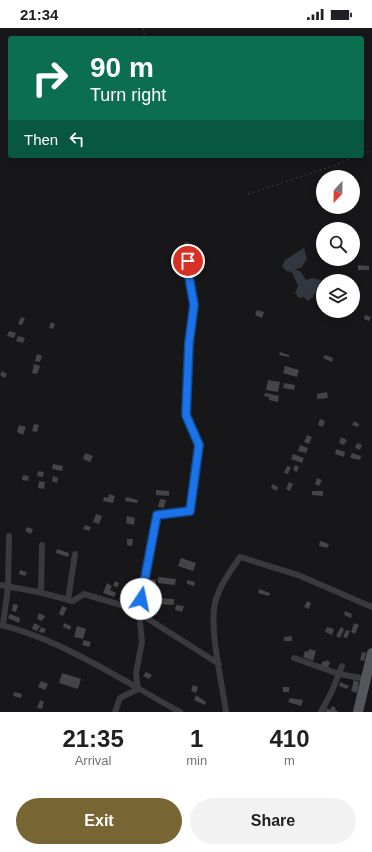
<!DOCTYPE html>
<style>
body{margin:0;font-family:Helvetica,sans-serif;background:#f2f2f2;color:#202124;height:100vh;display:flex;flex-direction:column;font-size:15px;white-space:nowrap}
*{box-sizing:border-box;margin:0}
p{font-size:13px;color:#757577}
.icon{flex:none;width:22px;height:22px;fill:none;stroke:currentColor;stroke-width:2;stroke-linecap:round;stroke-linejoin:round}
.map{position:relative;height:684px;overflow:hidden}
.side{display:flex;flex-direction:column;background:#fff;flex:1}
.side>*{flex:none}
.banner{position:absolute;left:8px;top:8px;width:356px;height:122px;border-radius:4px;box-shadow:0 2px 6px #0003;background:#0b6e4f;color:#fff;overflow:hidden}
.needle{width:26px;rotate:202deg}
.controls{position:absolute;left:316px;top:142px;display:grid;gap:8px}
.controls a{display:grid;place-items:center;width:44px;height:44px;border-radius:50%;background:#fff;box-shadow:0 2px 6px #0003;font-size:20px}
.pin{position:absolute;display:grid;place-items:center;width:34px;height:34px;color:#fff;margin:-17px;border:2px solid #fff;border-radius:50%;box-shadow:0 1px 4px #0007}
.me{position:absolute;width:44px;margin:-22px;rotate:11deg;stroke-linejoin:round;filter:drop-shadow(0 0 3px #0008)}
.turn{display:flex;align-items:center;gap:14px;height:84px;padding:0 16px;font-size:18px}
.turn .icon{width:52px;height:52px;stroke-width:2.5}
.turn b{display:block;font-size:28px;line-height:34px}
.then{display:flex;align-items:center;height:38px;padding:0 16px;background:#0003;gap:8px;font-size:15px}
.eta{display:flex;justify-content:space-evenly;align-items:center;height:68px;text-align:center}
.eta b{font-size:24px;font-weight:800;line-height:28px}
.cta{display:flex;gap:8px;margin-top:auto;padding:8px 16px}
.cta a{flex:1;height:46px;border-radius:24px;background:#776634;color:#fff;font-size:16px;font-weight:800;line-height:46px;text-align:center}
.cta a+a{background:#f2f2f2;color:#202124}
.status{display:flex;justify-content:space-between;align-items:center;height:28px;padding:0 20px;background:#fff;direction:ltr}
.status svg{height:11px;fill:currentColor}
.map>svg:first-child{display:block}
.water{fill:#30373e}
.building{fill:#454449}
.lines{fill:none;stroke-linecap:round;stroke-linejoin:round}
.path{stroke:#3f4045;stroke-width:1;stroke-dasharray:2 3;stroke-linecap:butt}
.minor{stroke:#39393e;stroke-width:6}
.primary{stroke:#55565c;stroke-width:10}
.route-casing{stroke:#114b97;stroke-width:10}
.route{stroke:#1a73e8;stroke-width:7}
</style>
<div class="status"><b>21:34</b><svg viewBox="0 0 49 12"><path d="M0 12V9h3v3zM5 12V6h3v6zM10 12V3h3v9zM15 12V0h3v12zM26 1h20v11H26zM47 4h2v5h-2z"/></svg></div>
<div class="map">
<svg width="372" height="684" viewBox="0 0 372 684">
<rect width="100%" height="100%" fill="#171719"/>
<path class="water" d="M 304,220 L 307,231 L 301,240 L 295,241 L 301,244 L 306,252 L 312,250 L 321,252 L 313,269 L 308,273 L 304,269 L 299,270 L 295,265 L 298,258 L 292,244 L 286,243 L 282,238 L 285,232 Z"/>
<path class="building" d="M 358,237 L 369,238 L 369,242 L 358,242 Z
M 257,282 L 264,284 L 262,290 L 255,287 Z
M 365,287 L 371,289 L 369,293 L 364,291 Z
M 21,289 L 25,290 L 22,297 L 18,296 Z
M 51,294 L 55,296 L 53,301 L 49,300 Z
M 9,303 L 16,305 L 14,310 L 7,308 Z
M 18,308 L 25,310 L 23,315 L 16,313 Z
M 280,324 L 289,327 L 289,329 L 279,327 Z
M 37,326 L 42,328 L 40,334 L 35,333 Z
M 325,327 L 333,330 L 332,334 L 323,330 Z
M 34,336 L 40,338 L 37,346 L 32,345 Z
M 285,338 L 299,342 L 297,349 L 283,345 Z
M 2,343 L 7,346 L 5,350 L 0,347 Z
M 268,352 L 280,354 L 278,364 L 266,362 Z
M 284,355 L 295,357 L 294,362 L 283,360 Z
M 327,364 L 328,370 L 317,371 L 317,366 Z
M 265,365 L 279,368 L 278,374 L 269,372 L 269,369 L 264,368 Z
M 320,391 L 325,393 L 323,399 L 318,397 Z
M 354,393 L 359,396 L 358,399 L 352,397 Z
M 34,396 L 39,397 L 37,404 L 32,403 Z
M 19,397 L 26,399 L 23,407 L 17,404 Z
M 307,407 L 312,409 L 309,416 L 304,414 Z
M 341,409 L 347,412 L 344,417 L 339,415 Z
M 357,415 L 362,417 L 360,422 L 355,420 Z
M 300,417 L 308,420 L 306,425 L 298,423 Z
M 336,421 L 345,424 L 344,429 L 335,426 Z
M 85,425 L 93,428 L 90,434 L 83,431 Z
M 352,425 L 361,428 L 360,432 L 350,430 Z
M 293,426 L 304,430 L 302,435 L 291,431 Z
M 53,436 L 63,438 L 62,443 L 52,441 Z
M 295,437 L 299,439 L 297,444 L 293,442 Z
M 287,438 L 291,439 L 288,446 L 284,445 Z
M 38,443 L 44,444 L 43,449 L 37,448 Z
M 23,447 L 29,448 L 28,453 L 22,452 Z
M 53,448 L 58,450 L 57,455 L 52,453 Z
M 317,450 L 322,452 L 319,458 L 315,456 Z
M 39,453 L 45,454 L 44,461 L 38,460 Z
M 289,454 L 293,456 L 290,463 L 286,461 Z
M 273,456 L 278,459 L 277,463 L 271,460 Z
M 156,462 L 169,463 L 169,468 L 156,467 Z
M 312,463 L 323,463 L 323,468 L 312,467 Z
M 109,466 L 115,468 L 113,475 L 103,473 L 104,469 L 108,470 Z
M 126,469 L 138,472 L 137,475 L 125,473 Z
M 160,471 L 166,472 L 164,480 L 158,479 Z
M 96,486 L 102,488 L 99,496 L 93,494 Z
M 127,488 L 135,490 L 134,497 L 126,495 Z
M 85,497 L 91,499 L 89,503 L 83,501 Z
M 27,499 L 33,501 L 31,506 L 25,503 Z
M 127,511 L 133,511 L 132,518 L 127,517 Z
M 320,513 L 329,516 L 327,520 L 319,518 Z
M 57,521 L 69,525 L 68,529 L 56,525 Z
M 181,530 L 196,535 L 193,543 L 178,538 Z
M 20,542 L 27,544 L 25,548 L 19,546 Z
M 158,549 L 176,551 L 175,557 L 158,555 Z
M 150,551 L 156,552 L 154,571 L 147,570 Z
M 187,552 L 195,554 L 194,558 L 187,556 Z
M 115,553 L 119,555 L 118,559 L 113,558 Z
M 107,555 L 112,558 L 110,562 L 116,565 L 114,569 L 103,565 Z
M 259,561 L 270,565 L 269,568 L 258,565 Z
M 157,570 L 174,571 L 174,577 L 157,576 Z
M 307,573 L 311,575 L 309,581 L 304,579 Z
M 13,576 L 18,577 L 16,584 L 12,583 Z
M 176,577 L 184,578 L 182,584 L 175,582 Z
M 62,578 L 67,580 L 63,588 L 59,586 Z
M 345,583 L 352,586 L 351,590 L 344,587 Z
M 39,585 L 45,588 L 42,593 L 37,591 Z
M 10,586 L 20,590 L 19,595 L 8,590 Z
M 34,595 L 40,598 L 37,603 L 32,601 Z
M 64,595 L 71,598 L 70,602 L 63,599 Z
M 354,595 L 359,597 L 355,606 L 351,604 Z
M 77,598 L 86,601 L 83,611 L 74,609 Z
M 41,599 L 46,601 L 44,605 L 39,604 Z
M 327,599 L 334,601 L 332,607 L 325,604 Z
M 341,599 L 344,601 L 340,610 L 336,608 Z
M 346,602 L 350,603 L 347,610 L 343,609 Z
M 292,608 L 292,613 L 284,613 L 284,609 Z
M 84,612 L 91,614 L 89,619 L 82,617 Z
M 309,621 L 316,623 L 313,633 L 303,629 L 305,623 L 308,624 Z
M 362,624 L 366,625 L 364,633 L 360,632 Z
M 326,632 L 330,634 L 328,640 L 321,637 L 323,633 L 325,634 Z
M 146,644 L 152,647 L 149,651 L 143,648 Z
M 62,645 L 81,651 L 78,661 L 59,655 Z
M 354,652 L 359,654 L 357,665 L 351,663 Z
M 41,653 L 48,656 L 45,662 L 38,659 Z
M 340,654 L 349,658 L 347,661 L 339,658 Z
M 193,657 L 198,659 L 196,665 L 191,663 Z
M 283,659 L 289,659 L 289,664 L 283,664 Z
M 14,664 L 22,666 L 21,670 L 13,668 Z
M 196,667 L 206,674 L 205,677 L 194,672 Z
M 290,670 L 303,672 L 301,678 L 288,674 Z
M 40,672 L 44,674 L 42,681 L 37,680 Z
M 332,678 L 336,680 L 335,682 L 339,684 L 325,684 L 327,680 L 330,682 Z"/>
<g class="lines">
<path class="path" d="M 143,0 L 145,10
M 362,126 L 372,122
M 248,166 L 336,137 L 356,128"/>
<path class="minor" d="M 0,557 L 38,564 L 73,573 L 84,566 L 131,580 L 219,636
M 41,565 L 42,517
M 68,572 L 75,526
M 0,597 C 61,611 125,654 180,684
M 3,597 L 8,559 L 9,508
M 294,630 L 339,646 L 366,651
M 115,684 L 120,670 L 138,661 L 136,645 L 142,614 L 139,585 L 157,487 L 190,483 L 199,417 L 186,387 L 189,315 L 194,277 L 189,249 L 187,217
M 226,684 C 222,655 211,609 214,581 C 216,562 230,544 240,529 L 298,547 L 372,579
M 321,684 L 332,663 L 342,638"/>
<path class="primary" d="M 358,684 L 372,625"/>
</g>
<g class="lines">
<g class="route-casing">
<path id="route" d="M 141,571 L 157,487 L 190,483 L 199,417 L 186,387 L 189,315 L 194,277 L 189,249 L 188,233"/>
</g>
<use href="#route" class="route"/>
</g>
</svg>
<div class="controls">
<a><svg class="needle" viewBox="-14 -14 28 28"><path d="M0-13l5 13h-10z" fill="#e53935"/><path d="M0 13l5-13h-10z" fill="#757577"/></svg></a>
<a><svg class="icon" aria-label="search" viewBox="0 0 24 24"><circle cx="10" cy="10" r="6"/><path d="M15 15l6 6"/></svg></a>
<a><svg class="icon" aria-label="layers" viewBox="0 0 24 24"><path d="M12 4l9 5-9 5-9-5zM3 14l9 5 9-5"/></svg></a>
</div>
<div class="pin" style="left:188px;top:233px;background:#d93025"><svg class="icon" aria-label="arrive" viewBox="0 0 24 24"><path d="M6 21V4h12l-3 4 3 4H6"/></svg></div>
<svg class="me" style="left:141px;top:571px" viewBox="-20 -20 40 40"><circle r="19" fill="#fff"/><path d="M0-13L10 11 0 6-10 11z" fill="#1a73e8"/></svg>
<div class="banner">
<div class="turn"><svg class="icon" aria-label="right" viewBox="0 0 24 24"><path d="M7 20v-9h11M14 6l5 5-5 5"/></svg><div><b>90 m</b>Turn right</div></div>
<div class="then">Then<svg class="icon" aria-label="left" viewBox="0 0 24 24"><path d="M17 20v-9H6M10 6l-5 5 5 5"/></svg></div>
</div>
</div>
<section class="side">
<div class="eta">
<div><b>21:35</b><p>Arrival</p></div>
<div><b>1</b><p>min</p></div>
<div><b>410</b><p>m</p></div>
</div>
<div class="cta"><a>Exit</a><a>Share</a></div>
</section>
